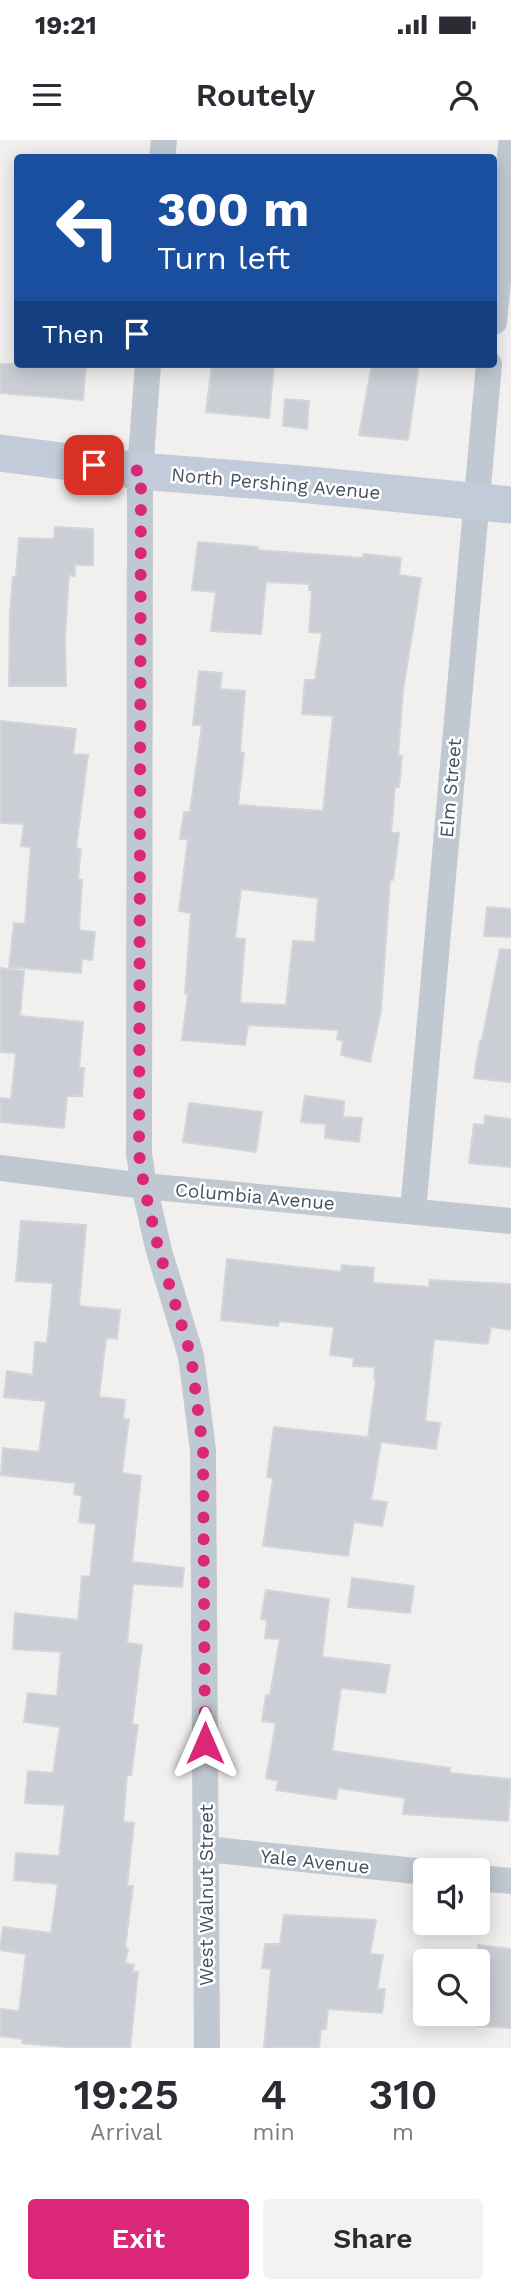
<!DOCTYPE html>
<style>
body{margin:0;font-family:"Work Sans",sans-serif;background:#f2f2f3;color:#2b2b33;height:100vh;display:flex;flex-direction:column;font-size:26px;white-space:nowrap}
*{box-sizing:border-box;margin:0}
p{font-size:23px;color:#7c7c81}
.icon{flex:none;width:38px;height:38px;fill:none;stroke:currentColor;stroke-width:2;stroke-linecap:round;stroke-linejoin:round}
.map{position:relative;height:1908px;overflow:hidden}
.sheet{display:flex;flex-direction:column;background:#fff;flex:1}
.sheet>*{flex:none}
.hud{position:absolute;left:14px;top:14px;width:483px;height:214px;border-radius:7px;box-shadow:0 4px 18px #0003;background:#1a4fa0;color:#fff;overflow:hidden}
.buttons{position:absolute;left:413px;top:1718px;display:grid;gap:14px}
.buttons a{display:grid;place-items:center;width:77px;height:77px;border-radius:7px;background:#fff;box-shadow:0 4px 18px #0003;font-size:35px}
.pin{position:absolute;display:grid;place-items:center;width:60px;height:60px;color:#fff;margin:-30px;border-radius:14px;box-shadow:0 4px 10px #0006}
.me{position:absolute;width:77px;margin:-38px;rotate:0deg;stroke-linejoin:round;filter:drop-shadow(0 0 5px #0008)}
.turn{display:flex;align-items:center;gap:24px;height:147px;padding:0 28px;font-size:32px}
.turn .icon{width:91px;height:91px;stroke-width:2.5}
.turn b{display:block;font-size:49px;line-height:60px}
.then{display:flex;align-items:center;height:66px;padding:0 28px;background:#0003;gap:14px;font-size:26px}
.eta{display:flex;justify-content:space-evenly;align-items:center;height:119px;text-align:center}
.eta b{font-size:42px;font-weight:600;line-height:49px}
.primary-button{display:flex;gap:14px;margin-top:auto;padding:14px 28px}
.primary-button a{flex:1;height:80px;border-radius:7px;background:#db2777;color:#fff;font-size:28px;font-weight:600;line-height:80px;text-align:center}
.primary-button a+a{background:#f2f2f3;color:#2b2b33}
.status{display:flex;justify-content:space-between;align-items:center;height:49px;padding:0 35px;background:#fff;direction:ltr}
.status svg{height:19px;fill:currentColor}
header{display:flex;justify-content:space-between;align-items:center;height:91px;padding:0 28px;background:#fff;font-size:32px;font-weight:600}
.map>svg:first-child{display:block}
.building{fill:#cbced5;stroke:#d3d5db;stroke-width:2;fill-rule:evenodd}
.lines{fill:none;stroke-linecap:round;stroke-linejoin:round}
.minor{stroke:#c0c8d2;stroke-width:26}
.secondary{stroke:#c2cbd9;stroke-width:37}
.route{stroke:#db2777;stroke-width:12;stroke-dasharray:0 21.6}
.labels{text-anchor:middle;stroke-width:5;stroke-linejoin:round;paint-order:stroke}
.street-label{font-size:19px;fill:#47515e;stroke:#fff}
</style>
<div class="status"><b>19:21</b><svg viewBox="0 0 49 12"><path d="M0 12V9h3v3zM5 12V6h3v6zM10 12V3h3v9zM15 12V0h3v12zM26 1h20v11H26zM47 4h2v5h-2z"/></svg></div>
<header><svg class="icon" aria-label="menu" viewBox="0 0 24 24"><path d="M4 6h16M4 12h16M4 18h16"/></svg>Routely<svg class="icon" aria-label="person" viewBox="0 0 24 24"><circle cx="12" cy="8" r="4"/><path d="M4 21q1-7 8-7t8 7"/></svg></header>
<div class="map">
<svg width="511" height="1908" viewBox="0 0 511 1908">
<rect width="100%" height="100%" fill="#f2f0ef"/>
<path class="building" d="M 0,224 L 86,224 L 83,260 L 0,253 Z
M 212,224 L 274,224 L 269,278 L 206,272 Z
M 372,224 L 419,224 L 408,300 L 359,295 Z
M 285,259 L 309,261 L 307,289 L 283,286 Z
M 55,387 L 93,389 L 93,425 L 75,425 L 75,436 L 69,435 L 65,497 L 66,546 L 9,546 L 10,470 L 13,437 L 16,437 L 19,398 L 54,399 Z
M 198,402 L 258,407 L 258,410 L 363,418 L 364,414 L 401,418 L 399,435 L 421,438 L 403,551 L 398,616 L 402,616 L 399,647 L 395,647 L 391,693 L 399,693 L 393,740 L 390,740 L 381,871 L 370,922 L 341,915 L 343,901 L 337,899 L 339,890 L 248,885 L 245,905 L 182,900 L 188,853 L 185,853 L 191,773 L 179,771 L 188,699 L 180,699 L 184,672 L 190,672 L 202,585 L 193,585 L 199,531 L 222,533 L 220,549 L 245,551 L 240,612 L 244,613 L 238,665 L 323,671 L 333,576 L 302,574 L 305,540 L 315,540 L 322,493 L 309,492 L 312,450 L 309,450 L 309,444 L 266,442 L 261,494 L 211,491 L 216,452 L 192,450 ZM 241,749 L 318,758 L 315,802 L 293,801 L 286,865 L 240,863 L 245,799 L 235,798 Z
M 0,581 L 76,589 L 73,614 L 88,615 L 76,708 L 81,709 L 78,739 L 82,740 L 79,790 L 95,792 L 92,820 L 82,819 L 81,833 L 9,827 L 14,783 L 25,784 L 31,707 L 21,706 L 24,684 L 0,683 Z
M 487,767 L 511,769 L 511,797 L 484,796 Z
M 500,809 L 511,810 L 511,942 L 474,938 L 480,900 L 482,900 Z
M 0,828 L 24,831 L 20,876 L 83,882 L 79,928 L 84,928 L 82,956 L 67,956 L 64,988 L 0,982 L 0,958 L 11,959 L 16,913 L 0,912 Z
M 305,956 L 344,961 L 343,977 L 362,978 L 359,1002 L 325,998 L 326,984 L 301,982 Z
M 189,963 L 262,972 L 256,1012 L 183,1002 Z
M 485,976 L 511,979 L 511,1027 L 469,1023 L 474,984 L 484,985 Z
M 21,1081 L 86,1085 L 79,1166 L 120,1170 L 117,1199 L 106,1198 L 99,1257 L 125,1260 L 123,1279 L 129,1279 L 122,1333 L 141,1336 L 132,1422 L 184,1428 L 182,1447 L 133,1444 L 127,1503 L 142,1505 L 132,1584 L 138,1585 L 131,1635 L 127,1635 L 123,1682 L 134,1683 L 127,1746 L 133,1746 L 125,1808 L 128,1809 L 125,1823 L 134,1825 L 132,1832 L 138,1832 L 130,1908 L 78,1908 L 22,1903 L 23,1899 L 0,1896 L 0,1869 L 19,1871 L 26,1814 L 0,1810 L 3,1787 L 51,1793 L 58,1744 L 14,1740 L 16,1713 L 59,1716 L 65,1665 L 25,1663 L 28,1631 L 53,1633 L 60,1587 L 24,1582 L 28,1553 L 57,1556 L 61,1512 L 13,1509 L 15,1473 L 78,1480 L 82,1436 L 90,1437 L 96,1384 L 79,1382 L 82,1356 L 74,1354 L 75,1343 L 1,1335 L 3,1308 L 39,1312 L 46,1261 L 4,1257 L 7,1231 L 33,1235 L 35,1202 L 47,1203 L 53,1143 L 16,1141 Z
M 227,1119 L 341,1132 L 342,1125 L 374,1128 L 373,1143 L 429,1147 L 430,1140 L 511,1144 L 511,1190 L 491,1187 L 488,1204 L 434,1199 L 425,1281 L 440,1283 L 436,1309 L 381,1302 L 371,1360 L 387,1362 L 382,1386 L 354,1382 L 348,1416 L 263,1406 L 273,1338 L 267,1337 L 274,1287 L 368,1297 L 376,1239 L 374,1239 L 375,1227 L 353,1226 L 354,1218 L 330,1215 L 334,1187 L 279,1181 L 278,1186 L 221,1180 Z
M 352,1438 L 414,1446 L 410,1473 L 348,1467 Z
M 266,1450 L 329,1459 L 322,1517 L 390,1525 L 385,1553 L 341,1548 L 332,1611 L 450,1628 L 450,1633 L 511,1639 L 508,1681 L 403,1674 L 405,1658 L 338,1648 L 336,1659 L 276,1650 L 278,1641 L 266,1638 L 276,1583 L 262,1581 L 266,1555 L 270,1555 L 280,1499 L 265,1498 L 267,1480 L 261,1479 Z
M 284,1775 L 376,1780 L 370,1814 L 383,1815 L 377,1849 L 385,1849 L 382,1873 L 328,1869 L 326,1889 L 321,1889 L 319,1908 L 264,1908 L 271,1829 L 262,1828 L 265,1804 L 280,1804 Z
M 478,1805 L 511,1809 L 511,1888 L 478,1886 Z"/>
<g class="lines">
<path class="minor" d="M 162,18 L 164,0
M 494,182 L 511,5
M 148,224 L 140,331 L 139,1014 L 144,1046 L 159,1111 L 191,1216 L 203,1310 L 207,1908
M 0,1028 L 144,1046 L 511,1081
M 413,1071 L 489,224
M 206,1709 L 425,1732
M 478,1738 L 511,1741"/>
<path class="secondary" d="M 0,313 L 140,331 L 300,344 L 511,365"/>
</g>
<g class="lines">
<path class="route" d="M 94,325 L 141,331 L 139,1014 L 144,1046 L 159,1111 L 191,1216 L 203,1310 L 205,1603"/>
</g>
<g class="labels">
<g class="street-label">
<text transform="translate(276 343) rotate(5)" y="7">North Pershing Avenue</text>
<text transform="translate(450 648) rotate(-85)" y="7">Elm Street</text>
<text transform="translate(255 1056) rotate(5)" y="7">Columbia Avenue</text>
<text transform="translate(315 1721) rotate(6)" y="7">Yale Avenue</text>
<text transform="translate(206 1755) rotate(-90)" y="7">West Walnut Street</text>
</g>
</g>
</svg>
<div class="buttons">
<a><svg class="icon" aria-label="sound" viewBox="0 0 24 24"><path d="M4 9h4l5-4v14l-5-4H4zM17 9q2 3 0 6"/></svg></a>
<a><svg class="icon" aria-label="search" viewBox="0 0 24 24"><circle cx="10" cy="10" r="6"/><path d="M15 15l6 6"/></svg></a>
</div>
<div class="pin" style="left:94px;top:325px;background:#d93025"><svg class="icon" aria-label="arrive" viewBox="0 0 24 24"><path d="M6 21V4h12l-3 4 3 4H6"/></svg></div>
<svg class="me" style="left:205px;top:1603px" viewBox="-20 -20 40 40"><path d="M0-17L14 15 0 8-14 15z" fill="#db2777" stroke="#fff" stroke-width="4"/></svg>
<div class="hud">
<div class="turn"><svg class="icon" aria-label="left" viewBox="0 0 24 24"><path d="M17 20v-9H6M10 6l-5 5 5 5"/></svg><div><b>300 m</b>Turn left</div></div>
<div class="then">Then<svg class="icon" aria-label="arrive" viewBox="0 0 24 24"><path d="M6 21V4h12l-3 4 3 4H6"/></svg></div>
</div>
</div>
<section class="sheet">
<div class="eta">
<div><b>19:25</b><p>Arrival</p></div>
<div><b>4</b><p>min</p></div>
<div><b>310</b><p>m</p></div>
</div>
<div class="primary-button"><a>Exit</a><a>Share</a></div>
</section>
